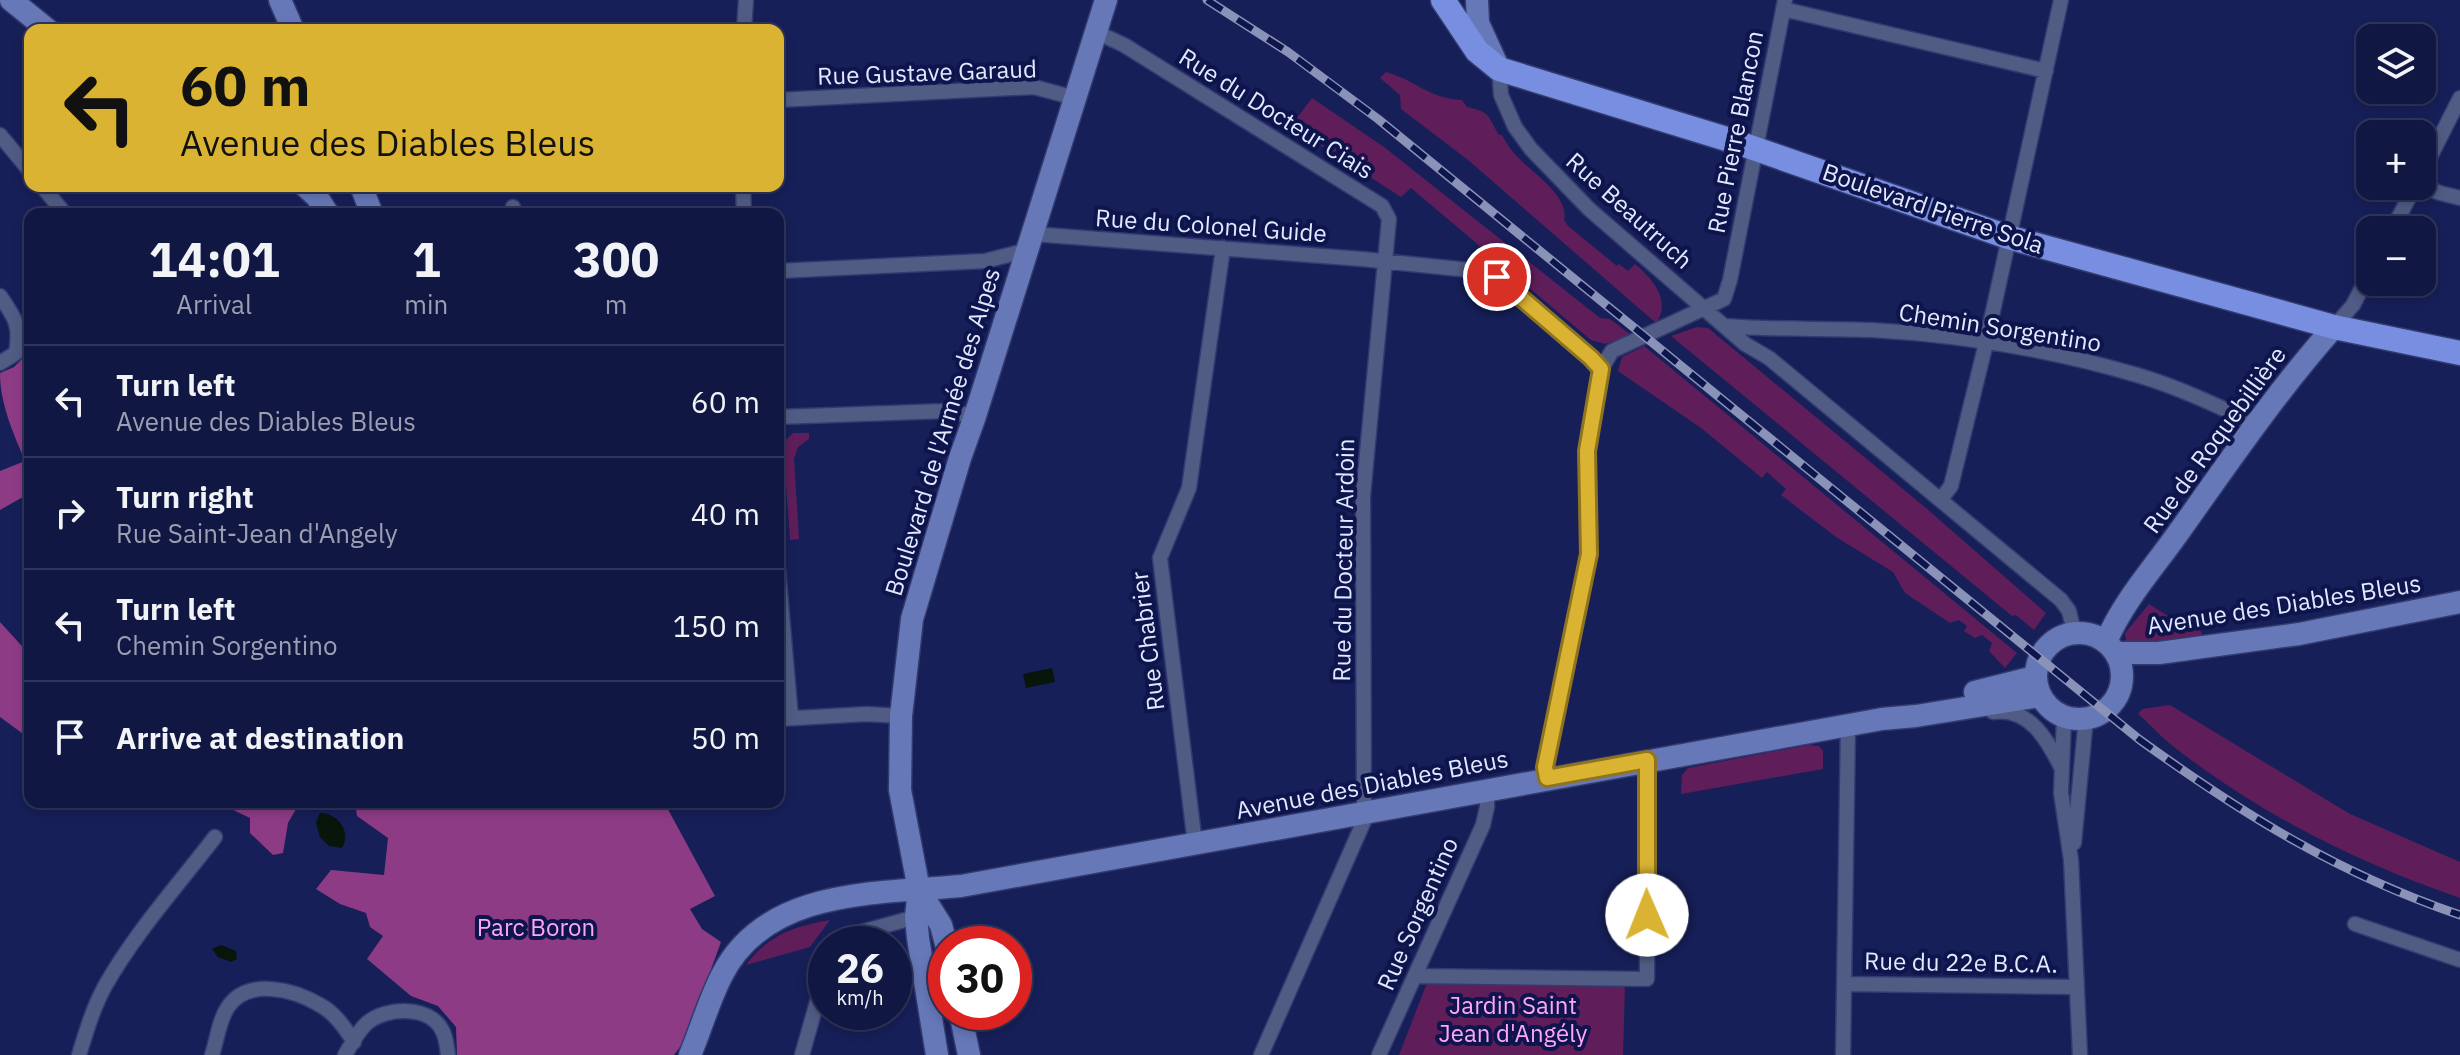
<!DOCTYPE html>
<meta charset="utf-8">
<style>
body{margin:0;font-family:"IBM Plex Sans",sans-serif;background:#192049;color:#f1f3f6;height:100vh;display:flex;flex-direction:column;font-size:30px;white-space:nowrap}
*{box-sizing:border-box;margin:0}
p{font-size:26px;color:#9c9fb2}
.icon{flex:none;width:44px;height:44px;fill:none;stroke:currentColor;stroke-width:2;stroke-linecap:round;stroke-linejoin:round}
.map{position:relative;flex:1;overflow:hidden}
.sheet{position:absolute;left:24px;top:208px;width:760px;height:600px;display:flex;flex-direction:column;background:#101742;border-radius:16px;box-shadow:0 4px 12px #0003,0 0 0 2px #30365b}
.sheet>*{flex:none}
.hud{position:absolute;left:24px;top:24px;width:760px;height:168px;border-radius:16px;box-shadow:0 4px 12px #0003,0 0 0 2px #30365b;background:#dab333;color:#111;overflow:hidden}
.tools{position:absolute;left:2356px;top:24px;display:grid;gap:16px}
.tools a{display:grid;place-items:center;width:80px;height:80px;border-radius:16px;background:#101742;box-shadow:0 4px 12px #0003,0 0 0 2px #30365b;font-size:40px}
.speed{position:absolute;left:808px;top:926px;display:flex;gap:16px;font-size:40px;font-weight:700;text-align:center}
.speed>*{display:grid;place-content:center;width:104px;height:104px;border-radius:50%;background:#101742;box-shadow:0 4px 12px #0003,0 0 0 2px #30365b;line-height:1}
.speed small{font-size:20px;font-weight:400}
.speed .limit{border:12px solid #d22;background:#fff;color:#111}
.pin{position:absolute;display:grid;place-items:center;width:68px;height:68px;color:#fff;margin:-34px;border:4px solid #fff;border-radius:50%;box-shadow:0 2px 8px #0007}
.me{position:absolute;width:88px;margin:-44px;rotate:359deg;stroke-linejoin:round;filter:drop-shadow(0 0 6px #0008)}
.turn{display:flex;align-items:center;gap:28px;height:168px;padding:0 24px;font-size:36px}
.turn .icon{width:104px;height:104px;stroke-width:2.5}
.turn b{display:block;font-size:56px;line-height:68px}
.eta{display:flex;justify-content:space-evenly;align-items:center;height:136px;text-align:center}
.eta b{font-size:48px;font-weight:800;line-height:56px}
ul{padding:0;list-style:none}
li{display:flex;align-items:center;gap:24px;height:112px;padding:0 24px;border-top:2px solid #30365b}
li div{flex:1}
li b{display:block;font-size:30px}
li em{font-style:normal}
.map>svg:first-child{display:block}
.green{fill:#5f1e5a}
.forest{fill:#8e3b86}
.water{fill:#07150b}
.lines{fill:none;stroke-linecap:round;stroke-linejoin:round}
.street-casing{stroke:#323b6f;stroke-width:17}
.secondary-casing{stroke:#323b6f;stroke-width:25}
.primary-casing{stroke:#323b6f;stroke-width:27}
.street{stroke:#505c84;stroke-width:14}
.secondary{stroke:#6678b8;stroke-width:22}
.primary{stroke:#788ee1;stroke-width:24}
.rail-casing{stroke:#8a93b7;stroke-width:9}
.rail{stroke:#0e144c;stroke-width:6;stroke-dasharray:18;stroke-linecap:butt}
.route-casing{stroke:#8e7421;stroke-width:20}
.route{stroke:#dab333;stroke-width:14}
.labels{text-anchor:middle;stroke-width:8;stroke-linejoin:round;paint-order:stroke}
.street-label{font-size:24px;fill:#e1e9fe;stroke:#0e144c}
.park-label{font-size:24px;fill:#fea6f4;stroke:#0e144c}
</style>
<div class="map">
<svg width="2460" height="1055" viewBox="0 0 2460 1055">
<rect width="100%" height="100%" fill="#161f58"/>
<path class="green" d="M 1386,72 C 1415,80 1430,99 1462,100 L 1467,107 C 1492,113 1487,115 1499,135 L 1502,135 C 1505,140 1508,146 1512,151 C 1527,170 1570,194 1564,220 L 1568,226 L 1617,266 L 1619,264 L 1628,271 L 1635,264 C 1652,278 1672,301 1656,323 L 1468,160 L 1401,109 L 1400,95 L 1380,78 Z
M 1312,98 L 1384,147 L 1600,318 L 1610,319 L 1631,335 L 1605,344 L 1591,340 L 1411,188 L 1401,197 L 1291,126 Z
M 1697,327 L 1708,328 L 1926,508 L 2046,613 L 2034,630 L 2016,615 L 2012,616 L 1671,336 Z
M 1644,346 L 2017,653 L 2005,668 L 1989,651 L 1992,643 L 1982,635 L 1975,638 L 1964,631 L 1967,626 L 1959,620 L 1950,623 L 1905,593 L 1893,572 L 1836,537 L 1781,495 L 1786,489 L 1767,472 L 1762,478 L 1701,428 L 1618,371 L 1622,357 Z
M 793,433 L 809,433 L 809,439 L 798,447 L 794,459 L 799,539 L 790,540 L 783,443 Z
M 2149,604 L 2174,620 L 2200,628 L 2202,636 L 2174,643 L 2132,644 L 2126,642 L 2125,633 Z
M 2170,705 L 2350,814 L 2460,862 L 2460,898 C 2357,863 2254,811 2169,743 C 2158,734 2149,723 2138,714 L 2142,709 Z
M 1808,745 L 1819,746 L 1823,751 L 1823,769 L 1681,794 L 1682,775 L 1688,768 Z
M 830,920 L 810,947 L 746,965 C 767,935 795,926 830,920 Z
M 1427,983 L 1625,986 L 1623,1055 L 1399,1055 Z"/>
<path class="forest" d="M 30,351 L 28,362 L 30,380 L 30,493 L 0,510 L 0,471 L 25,461 C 13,432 0,404 0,373 L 14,367 Z
M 0,622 L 30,655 L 30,739 L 0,717 Z
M 229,802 L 300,802 L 288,823 L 283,853 L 273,855 L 250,833 L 250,818 L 227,807 Z
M 355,802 L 664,802 L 715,896 L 690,909 L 702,929 L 721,942 L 685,1040 L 674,1055 L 457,1055 L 456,1027 L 438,1006 L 411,996 L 367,959 L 383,936 L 370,927 L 366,913 L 340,904 L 316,889 L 331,870 L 384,875 L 388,838 L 357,816 Z"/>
<path class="water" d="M 1052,668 L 1055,682 L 1026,688 L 1023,674 Z
M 320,813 C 338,813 352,832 342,848 L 329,846 L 320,837 L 316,823 Z
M 221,945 L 236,951 L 237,959 L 231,962 L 218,957 L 212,949 Z"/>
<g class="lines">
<g class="street-casing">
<path id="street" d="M 1783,9 L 2046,71
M 744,30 L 746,0
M 1096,32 L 1124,45 L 1382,206 L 1389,219 L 1363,496 L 1364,821 L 1261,1055
M 1499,69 L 1501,95 L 1515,127 L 1531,149 L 1589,209 L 1745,344 L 1769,358 L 2061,600 L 2069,611 L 2074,632
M 778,100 L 1034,87 L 1075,98
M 0,135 L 30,171
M 2422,173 L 2460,98
M 42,186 L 65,214
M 743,186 L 744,214
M 2422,186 L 2440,193 L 2460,198
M 513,214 L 513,207
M 2392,230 L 2415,186
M 1033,234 L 1362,259 L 1479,271 L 1497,277 L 1591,358 L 1601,369
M 778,271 L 985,261 L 1028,250
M 0,296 C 15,318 21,325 16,353 L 0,363
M 1726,326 C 1774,330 1823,328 1872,330 C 1961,335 2052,350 2137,375 C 2178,387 2218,406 2256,424
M 2334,327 L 2353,305 L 2370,272
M 778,417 L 945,411 L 975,416
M 1941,499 L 1951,486 L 1986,343 L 2061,0
M 778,569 L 791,718
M 1993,712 C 2029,707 2047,739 2061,767
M 2064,717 L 2061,793 L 2071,860 L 2080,1055
M 778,719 L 867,714 L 901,716
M 1547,778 L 1545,767 L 1589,554 L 1587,451 L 1601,369 L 1612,351 L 1724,299 L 1730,280 L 1785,0
M 2074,843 L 2086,718
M 1195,844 L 1160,558 L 1189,488 L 1223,248
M 2355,924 L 2460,960
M 842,944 L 854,934 L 923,915
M 1415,976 L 1647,979 L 1647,760
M 1846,984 L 2076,987
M 79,1055 C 86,1032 93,1008 105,986 C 135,933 178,885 215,837
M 212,1055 C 217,1040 219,1020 228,1007 C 248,977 295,990 320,1005 C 335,1013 345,1028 354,1042
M 345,1055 C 351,1045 358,1031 367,1023 C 386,1007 429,1005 442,1030 C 446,1036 447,1047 448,1055
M 802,1055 L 826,970
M 1379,1055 L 1483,825 L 1487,807 L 1487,789
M 1843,1055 L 1848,725"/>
</g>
<g class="secondary-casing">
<path id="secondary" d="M 11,0 L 48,30
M 280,0 L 293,30
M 1477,0 L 1478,23 L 1499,69
M 305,186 L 317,197 L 328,214
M 361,186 L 372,214
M2036 676a43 43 0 1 1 86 0a43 43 0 1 1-86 0Z
M 2106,642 C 2123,601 2156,565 2181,529 C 2230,460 2278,390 2334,327
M 2116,653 L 2159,653 L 2299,634 L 2460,602
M 1975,692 L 2035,677
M 919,890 L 941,925 L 946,944
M 960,1012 L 969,1055
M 690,1055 C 701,1029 709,1000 722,975 C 766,888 877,894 961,886 L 1882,719 L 1916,716 L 2040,696
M 937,1055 L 918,938 L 916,917 L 919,890 L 900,790 L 901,716 L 912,619 L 960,458 L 975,416 L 1106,0"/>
</g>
<g class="primary-casing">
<path id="primary" d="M 1443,0 L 1477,51 L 1499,69 L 1733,141 L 2008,237 L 2334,327 L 2460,353"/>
</g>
<use href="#street" class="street"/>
<use href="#secondary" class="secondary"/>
<use href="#primary" class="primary"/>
<g class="rail-casing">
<path id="rail" d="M 1207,0 L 1288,52 L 1378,119 L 2140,740 C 2244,815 2337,873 2460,915"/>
</g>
<use href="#rail" class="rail"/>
</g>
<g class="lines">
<g class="route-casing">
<path id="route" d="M 1497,277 L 1591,358 L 1601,369 L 1587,451 L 1589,554 L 1545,767 L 1547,778 L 1647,760 L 1647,915"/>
</g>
<use href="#route" class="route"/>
</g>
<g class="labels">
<g class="street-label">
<text transform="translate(927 73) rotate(-2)" y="8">Rue Gustave Garaud</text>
<text transform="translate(1276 114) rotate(32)" y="8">Rue du Docteur Ciais</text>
<text transform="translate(1736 132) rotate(-79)" y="8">Rue Pierre Blancon</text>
<text transform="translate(1933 209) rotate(19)" y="8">Boulevard Pierre Sola</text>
<text transform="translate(1629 211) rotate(42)" y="8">Rue Beautruch</text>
<text transform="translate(1211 226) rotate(4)" y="8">Rue du Colonel Guide</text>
<text transform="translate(2000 328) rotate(9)" y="8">Chemin Sorgentino</text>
<text transform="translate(943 432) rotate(-73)" y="8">Boulevard de l'Armée des Alpes</text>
<text transform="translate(2215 440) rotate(-54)" y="8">Rue de Roquebillière</text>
<text transform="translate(1344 560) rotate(-89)" y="8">Rue du Docteur Ardoin</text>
<text transform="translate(2284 605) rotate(-9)" y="8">Avenue des Diables Bleus</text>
<text transform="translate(1148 641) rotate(-97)" y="8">Rue Chabrier</text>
<text transform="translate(1372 785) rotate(-11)" y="8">Avenue des Diables Bleus</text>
<text transform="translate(1418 914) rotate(-66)" y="8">Rue Sorgentino</text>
<text transform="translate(1961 963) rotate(1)" y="8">Rue du 22e B.C.A.</text>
</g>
<g class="park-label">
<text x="536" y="936">Parc Boron</text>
<text x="1513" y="1014">Jardin Saint<tspan x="1513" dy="28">Jean d'Angély</tspan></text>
</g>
</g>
</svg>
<div class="tools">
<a><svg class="icon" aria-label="layers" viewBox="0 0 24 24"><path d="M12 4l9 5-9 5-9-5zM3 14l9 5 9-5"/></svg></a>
<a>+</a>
<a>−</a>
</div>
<div class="speed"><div>26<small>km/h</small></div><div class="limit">30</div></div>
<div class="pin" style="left:1497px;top:277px;background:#d93025"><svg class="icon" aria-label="arrive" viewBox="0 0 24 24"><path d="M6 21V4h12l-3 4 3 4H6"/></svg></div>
<svg class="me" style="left:1647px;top:915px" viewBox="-20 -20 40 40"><circle r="19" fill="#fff"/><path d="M0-13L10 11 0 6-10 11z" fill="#dab333"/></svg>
<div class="hud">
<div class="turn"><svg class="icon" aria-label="left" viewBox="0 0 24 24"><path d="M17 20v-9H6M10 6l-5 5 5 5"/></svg><div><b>60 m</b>Avenue des Diables Bleus</div></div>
</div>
<section class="sheet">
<div class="eta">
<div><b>14:01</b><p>Arrival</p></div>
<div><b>1</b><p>min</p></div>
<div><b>300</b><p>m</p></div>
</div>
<ul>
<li><svg class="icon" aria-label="left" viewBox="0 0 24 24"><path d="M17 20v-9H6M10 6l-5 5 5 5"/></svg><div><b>Turn left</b><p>Avenue des Diables Bleus</p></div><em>60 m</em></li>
<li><svg class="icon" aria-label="right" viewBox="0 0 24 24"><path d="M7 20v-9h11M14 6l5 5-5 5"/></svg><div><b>Turn right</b><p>Rue Saint-Jean d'Angely</p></div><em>40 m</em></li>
<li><svg class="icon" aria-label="left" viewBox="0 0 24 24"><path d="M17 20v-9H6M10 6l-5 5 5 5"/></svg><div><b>Turn left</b><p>Chemin Sorgentino</p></div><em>150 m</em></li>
<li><svg class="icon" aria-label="arrive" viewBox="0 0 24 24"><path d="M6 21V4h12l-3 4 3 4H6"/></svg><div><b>Arrive at destination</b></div><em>50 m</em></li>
</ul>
</section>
</div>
